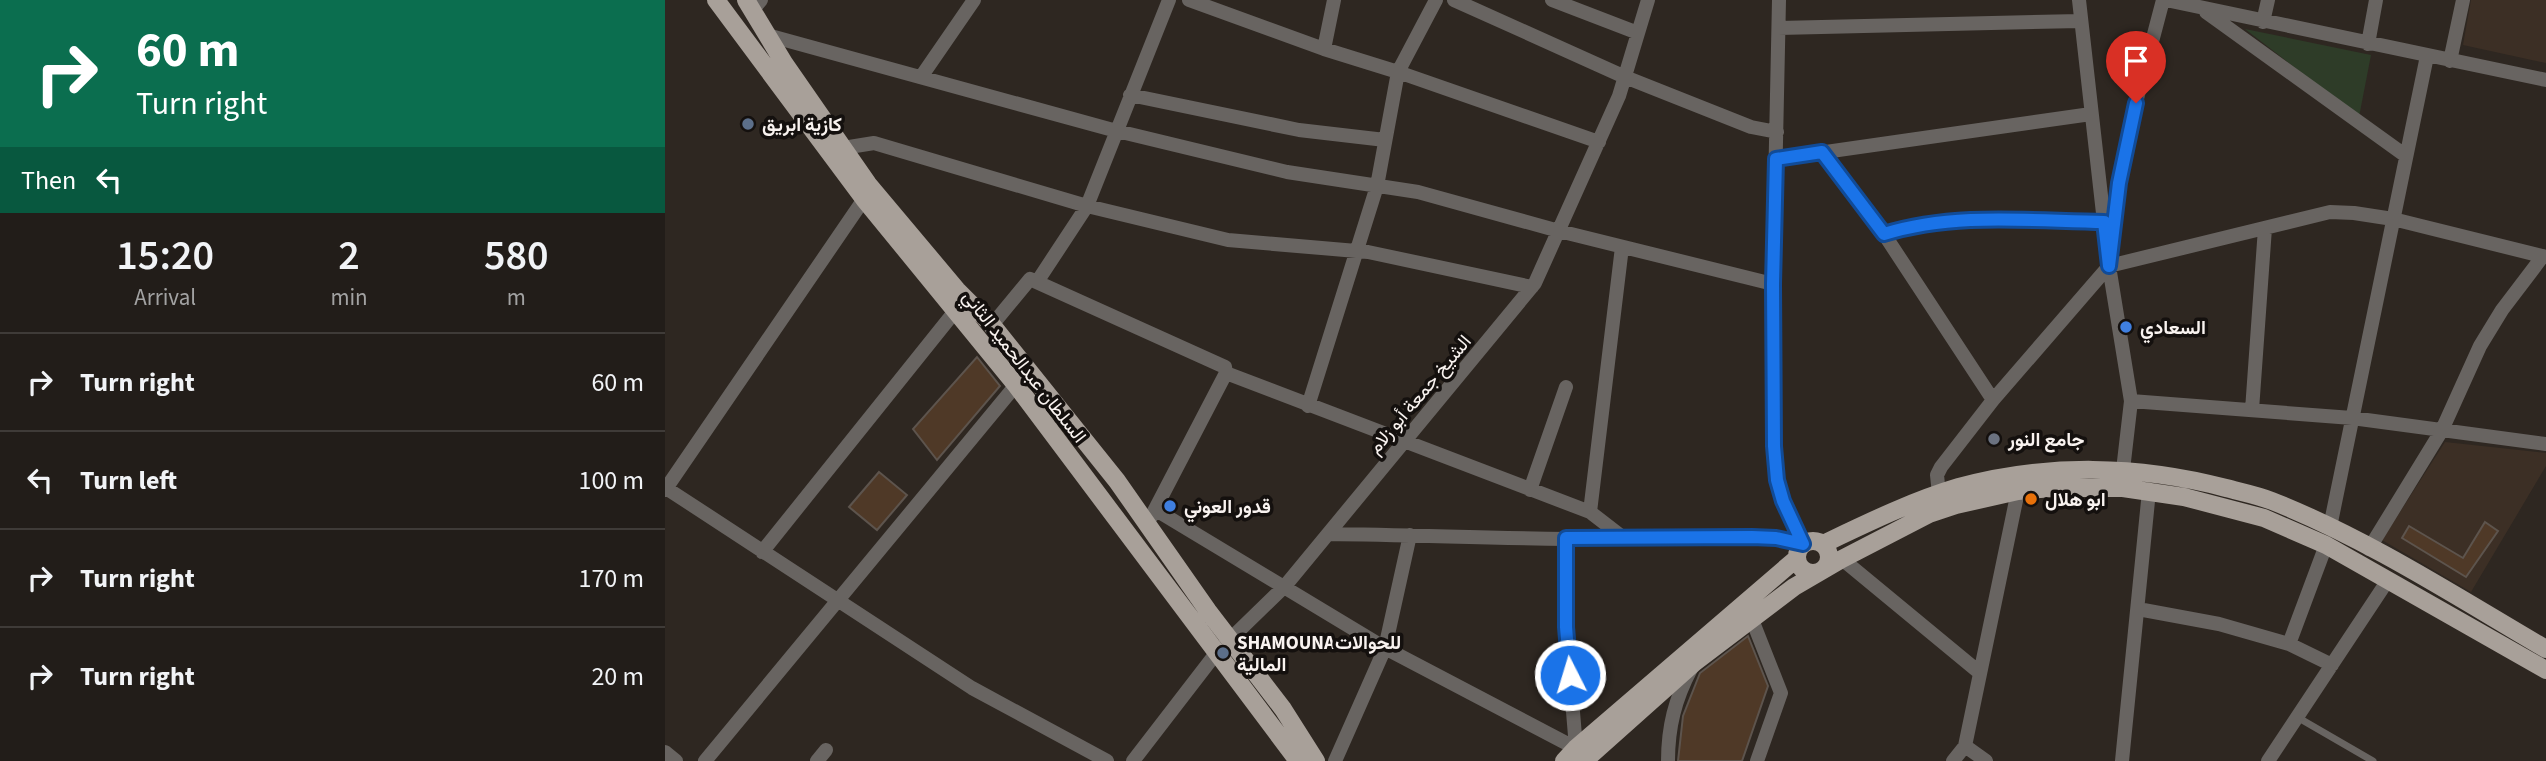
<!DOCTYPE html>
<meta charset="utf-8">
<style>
body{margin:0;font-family:"Source Sans 3",Vazirmatn,sans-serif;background:#2a2622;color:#f1f3f6;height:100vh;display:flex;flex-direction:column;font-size:26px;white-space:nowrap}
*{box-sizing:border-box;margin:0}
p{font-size:23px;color:#a2a2a2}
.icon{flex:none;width:38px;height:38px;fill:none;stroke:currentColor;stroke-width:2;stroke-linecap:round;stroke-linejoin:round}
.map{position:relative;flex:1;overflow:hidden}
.drawer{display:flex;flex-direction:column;background:#221d19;width:665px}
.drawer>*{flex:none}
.top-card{background:#0b6e4f;color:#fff;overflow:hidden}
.pin{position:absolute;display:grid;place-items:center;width:60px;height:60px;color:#fff;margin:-72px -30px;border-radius:50% 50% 50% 0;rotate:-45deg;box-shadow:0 0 7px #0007}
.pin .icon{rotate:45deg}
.me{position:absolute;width:77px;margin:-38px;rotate:355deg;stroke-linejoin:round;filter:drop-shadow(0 0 5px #0008)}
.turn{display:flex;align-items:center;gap:24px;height:147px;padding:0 21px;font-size:32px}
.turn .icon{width:91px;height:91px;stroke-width:2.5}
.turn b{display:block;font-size:49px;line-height:60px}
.then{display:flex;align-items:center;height:66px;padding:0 21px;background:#0003;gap:14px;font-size:26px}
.eta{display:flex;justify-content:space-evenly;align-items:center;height:119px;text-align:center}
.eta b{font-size:42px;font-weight:600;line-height:49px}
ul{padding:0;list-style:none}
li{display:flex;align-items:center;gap:21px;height:98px;padding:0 21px;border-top:2px solid #3f3b38}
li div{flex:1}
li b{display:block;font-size:26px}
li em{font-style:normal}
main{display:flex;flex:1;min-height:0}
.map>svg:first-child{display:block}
.built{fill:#3c2f25}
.green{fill:#2e3c28}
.building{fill:#4f3927;stroke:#5d544d;stroke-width:2}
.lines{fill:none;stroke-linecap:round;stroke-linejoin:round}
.lane{stroke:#686461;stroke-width:7}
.street{stroke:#686461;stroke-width:14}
.primary{stroke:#a8a099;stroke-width:18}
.route-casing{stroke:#114b97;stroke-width:18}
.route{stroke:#1a73e8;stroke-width:12}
.service-dot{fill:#5c6f8a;stroke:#14100e;stroke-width:2.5}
.shop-dot{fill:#3f7fe0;stroke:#14100e;stroke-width:2.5}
.worship-dot{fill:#6b7280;stroke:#14100e;stroke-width:2.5}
.food-dot{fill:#e8710a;stroke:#14100e;stroke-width:2.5}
.labels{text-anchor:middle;stroke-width:7;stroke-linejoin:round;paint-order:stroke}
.poi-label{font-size:19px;font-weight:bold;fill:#f9f3f0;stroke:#14100e;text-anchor:start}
.street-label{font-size:19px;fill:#f9f3f0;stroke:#14100e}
</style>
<main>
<section class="drawer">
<div class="top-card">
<div class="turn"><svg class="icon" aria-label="right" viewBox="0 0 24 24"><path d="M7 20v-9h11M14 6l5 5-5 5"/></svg><div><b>60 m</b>Turn right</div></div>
<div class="then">Then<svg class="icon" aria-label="left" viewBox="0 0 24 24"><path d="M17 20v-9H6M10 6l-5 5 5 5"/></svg></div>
</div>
<div class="eta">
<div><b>15:20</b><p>Arrival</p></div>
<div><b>2</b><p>min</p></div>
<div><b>580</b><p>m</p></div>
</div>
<ul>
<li><svg class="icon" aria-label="right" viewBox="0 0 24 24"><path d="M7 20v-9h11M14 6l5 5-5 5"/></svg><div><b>Turn right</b></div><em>60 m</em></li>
<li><svg class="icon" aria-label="left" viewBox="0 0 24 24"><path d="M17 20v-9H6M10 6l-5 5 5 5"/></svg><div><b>Turn left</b></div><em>100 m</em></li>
<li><svg class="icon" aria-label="right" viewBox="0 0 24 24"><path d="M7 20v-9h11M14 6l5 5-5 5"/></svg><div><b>Turn right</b></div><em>170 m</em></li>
<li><svg class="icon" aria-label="right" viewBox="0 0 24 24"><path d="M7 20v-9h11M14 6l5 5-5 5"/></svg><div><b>Turn right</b></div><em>20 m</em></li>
</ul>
</section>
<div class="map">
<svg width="1881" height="761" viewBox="0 0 1881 761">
<rect width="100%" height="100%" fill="#2e2721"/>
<path class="built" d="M 1806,0 L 1881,0 L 1881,63 L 1798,45 Z
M 1780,442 L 1881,453 L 1881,466 L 1806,592 L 1717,540 Z"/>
<path class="green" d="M 1580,29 L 1706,55 L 1694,117 Z"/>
<path class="building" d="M 312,357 L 335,386 L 272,460 L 248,429 Z
M 214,472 L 242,495 L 212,530 L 184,507 Z
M 1820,522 L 1833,531 L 1801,577 L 1737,538 L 1744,526 L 1798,558 Z
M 1083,636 L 1103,686 L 1077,761 L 1013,761 L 1018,716 L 1035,673 Z"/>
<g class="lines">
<path class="lane" d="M 1632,717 L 1708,761"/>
<path class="street" d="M 524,0 L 659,49
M 669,0 L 659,49 L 733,72 L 934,142
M 789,0 L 960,77 L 1086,127 L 1112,132
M 887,0 L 973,33
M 1114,0 L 1108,284 L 1109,446 L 1113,480 L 1118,501 L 1137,544
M 1414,0 L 1441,240
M 1501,0 L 1881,80
M 87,11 L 96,0
M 1541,12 L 1741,156
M 1598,22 L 1603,0
M 1114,28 L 1415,21
M 102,35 L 448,130 L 622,172 L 753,192 L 894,231 L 1108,284
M 1703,44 L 1711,0
M 1785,61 L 1798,0
M 256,77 L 309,0
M 465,95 L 634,130 L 720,140
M 178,148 L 209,143 L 422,206 L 563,240 L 703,252 L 867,287
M 1157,152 L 1219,234 L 1328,400
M 1111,159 L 1426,114
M 1219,234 C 1290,212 1366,221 1439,222
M 1443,260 L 1466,401 L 1458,470
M 1444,266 L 1665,212 L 1689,213 L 1728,219 L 1881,257
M 372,282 L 422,206 L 504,0
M 327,325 L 365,279 L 560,367 L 561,373 L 486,517
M 561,373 L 925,512 L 960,539
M 1466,401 L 1687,418 L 1881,444
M 643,406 L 712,186 L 733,72 L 771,0
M 1587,410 L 1600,228
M 1,488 L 307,688 L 442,761
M 0,490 L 199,199
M 865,490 L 901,387
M 1274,494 L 1272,475 L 1276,467 L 1328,400 L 1444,266 L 1454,182 L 1464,129 L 1498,0
M 491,510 L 720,648 L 920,753
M 925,512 L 957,247
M 1665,527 L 1762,56
M 663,534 C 763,535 863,540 962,539 C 1020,539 1081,530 1137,544
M 901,538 L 901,627 L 911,748
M 1704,549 L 1777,430 L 1815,346 L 1837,310 L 1878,256
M 97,552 L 291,310
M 1177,559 L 1315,673
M 1473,609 L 1554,624 L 1624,644 L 1667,665
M 1086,617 L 1116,693 L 1092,761
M 1624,644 L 1661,545
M 1300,746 L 1321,761
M 0,752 L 11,761
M 40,761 L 351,385 L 365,371
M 152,761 L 161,750
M 468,761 L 552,652 L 620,586 L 870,283 L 954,96 L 983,0
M 670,761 L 720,648 L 745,535
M 1003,761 C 1003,727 1010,699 1026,669
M 1288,761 L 1300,746 L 1353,491
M 1457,761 L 1484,491
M 1603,761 L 1723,580"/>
<path class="primary" d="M 51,0 L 199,199 L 351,385 L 633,761
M 81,0 L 119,63 L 203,184 L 292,290 L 327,325 L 452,481 L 543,611 L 618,709 L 651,761
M1132 557a16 16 0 1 1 32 0a16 16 0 1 1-32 0Z
M 1158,544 C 1202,523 1247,501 1294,487 C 1382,463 1474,465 1561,488 C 1576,492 1592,495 1607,501 C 1703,539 1792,597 1881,649
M 899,761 L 911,748 L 1131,559
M 919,761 L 1030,662 L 1129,587 L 1177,559 L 1264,514 L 1291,505 L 1353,491 L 1387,488 L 1458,488 L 1519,497 L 1599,518 L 1661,545 L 1881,670"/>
</g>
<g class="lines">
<g class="route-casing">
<path id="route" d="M 905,675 L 901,627 L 901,538 L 1087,537 L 1111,538 L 1138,544 L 1118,501 L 1112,480 L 1109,446 L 1108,284 L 1111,159 L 1157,152 L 1219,234 C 1290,212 1366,221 1439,222 L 1444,266 L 1454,183 L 1471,103"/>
</g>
<use href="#route" class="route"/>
</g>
<g class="service-dot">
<circle cx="83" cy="124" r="7"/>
<circle cx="558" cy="653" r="7"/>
</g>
<g class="shop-dot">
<circle cx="1461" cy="327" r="7"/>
<circle cx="505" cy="506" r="7"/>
</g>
<circle class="worship-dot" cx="1329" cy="439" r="7"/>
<circle class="food-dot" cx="1366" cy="499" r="7"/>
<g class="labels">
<g class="poi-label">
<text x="97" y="131">كازية ابريق</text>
<text x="1475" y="334">السعادي</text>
<text x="1343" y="446">جامع النور</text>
<text x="1380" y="506">ابو هلال</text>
<text x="519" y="513">قدور العوني</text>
<text x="572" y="649">SHAMOUNAللحوالات<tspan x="572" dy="22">المالية</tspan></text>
</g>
<g class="street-label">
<text transform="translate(360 366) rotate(52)" y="7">السلطان عبدالحميد الثاني</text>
<text transform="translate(754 394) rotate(-50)" y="7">الشيخ جمعة أبو زلام</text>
</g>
</g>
</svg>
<div class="pin" style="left:1471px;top:103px;background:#d93025"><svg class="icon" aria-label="arrive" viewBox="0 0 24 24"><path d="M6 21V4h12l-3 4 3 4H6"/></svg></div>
<svg class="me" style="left:905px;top:675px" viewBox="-20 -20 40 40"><circle r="17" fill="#1a73e8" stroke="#fff" stroke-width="3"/><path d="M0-11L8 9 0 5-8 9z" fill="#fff"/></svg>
</div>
</main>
